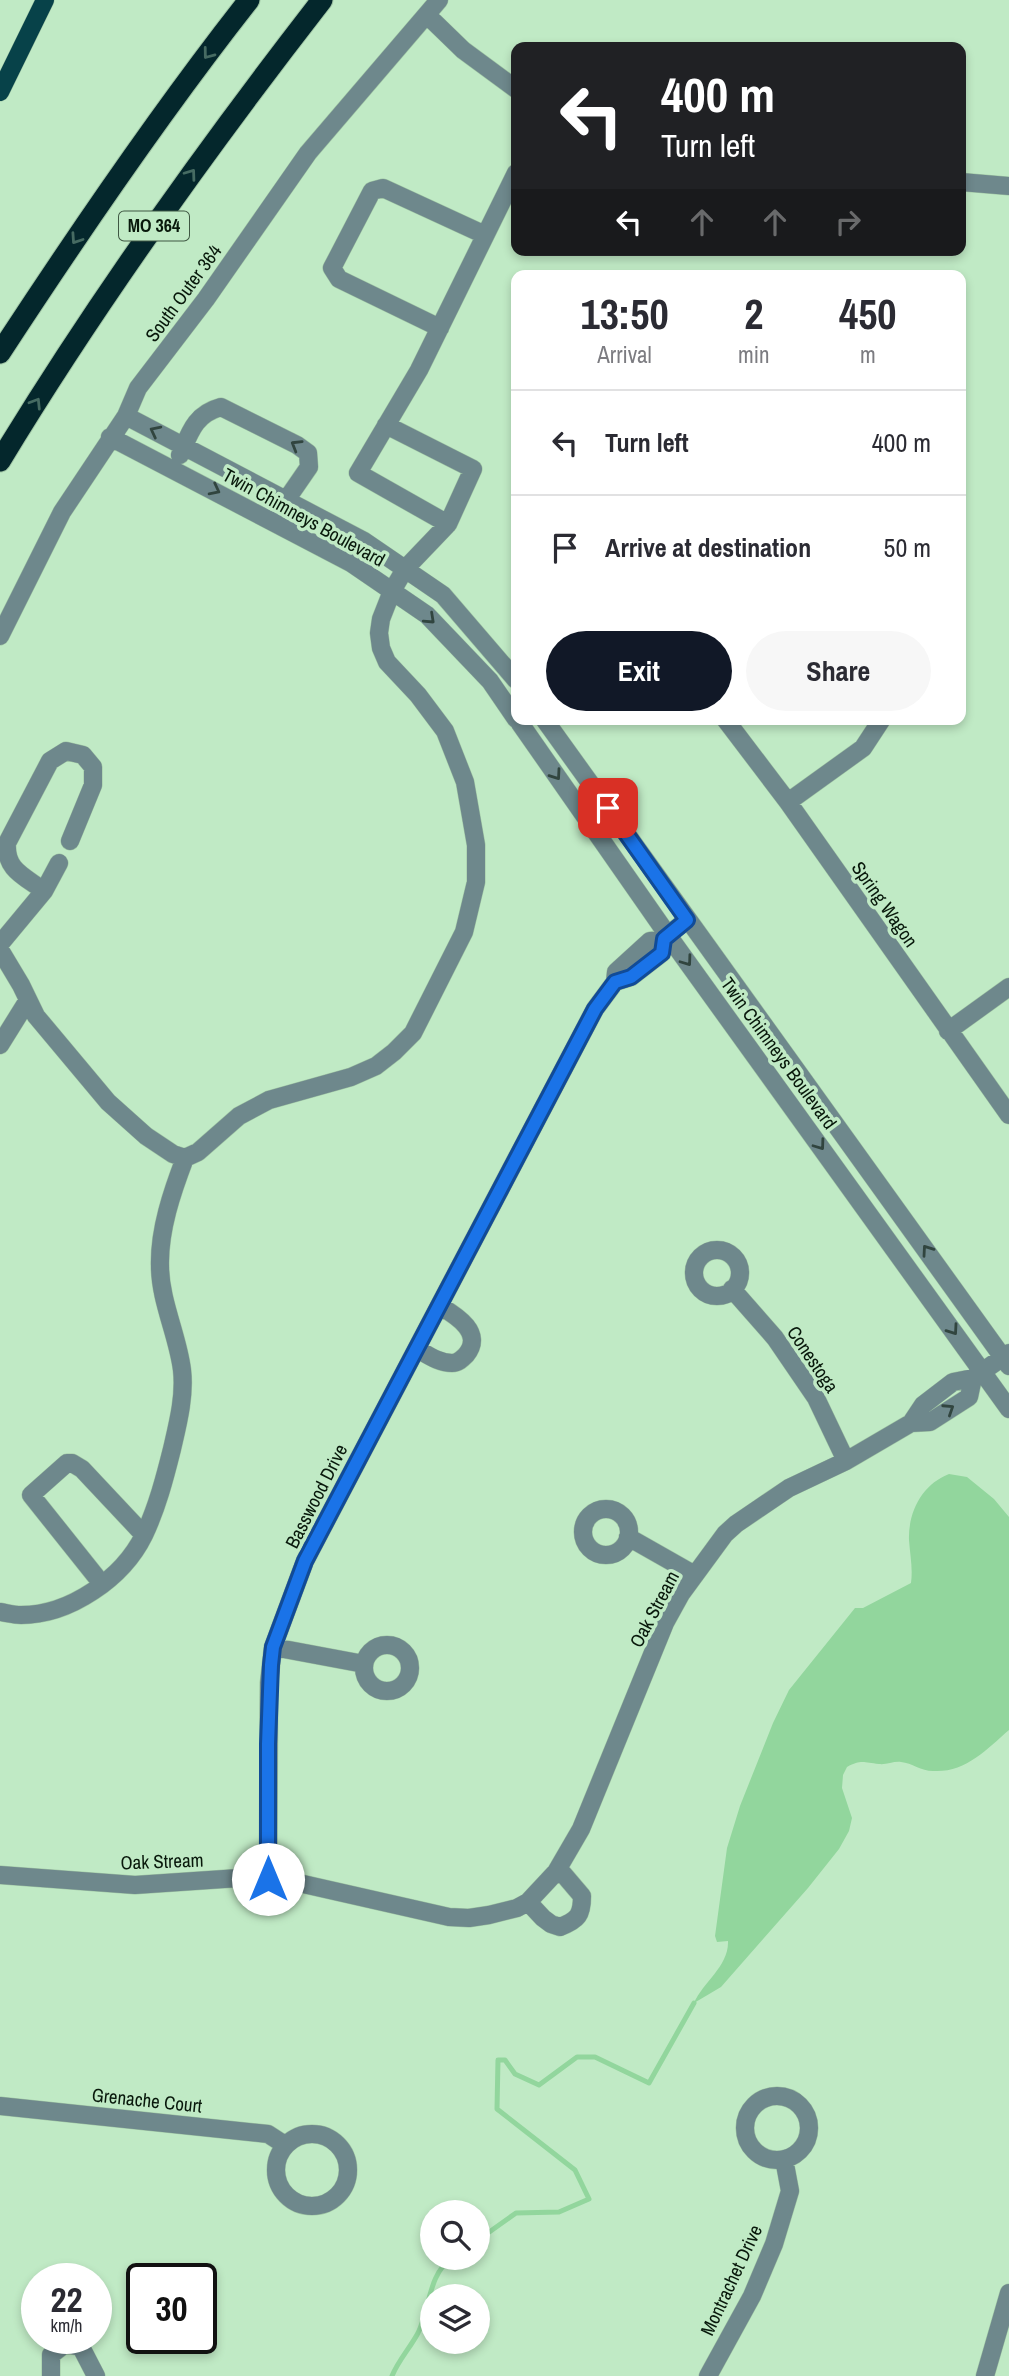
<!DOCTYPE html>
<style>
body{margin:0;font-family:"Archivo Narrow",sans-serif;background:#f7f7f7;color:#2b2b33;height:100vh;display:flex;flex-direction:column;font-size:26px;white-space:nowrap}
*{box-sizing:border-box;margin:0}
p{font-size:23px;color:#7c7c81}
.icon{flex:none;width:38px;height:38px;fill:none;stroke:currentColor;stroke-width:2;stroke-linecap:round;stroke-linejoin:round}
.map{position:relative;flex:1;overflow:hidden}
.side{position:absolute;left:511px;top:270px;width:455px;height:455px;display:flex;flex-direction:column;background:#fff;border-radius:14px;box-shadow:0 4px 10px #0003}
.side>*{flex:none}
.banner{position:absolute;left:511px;top:42px;width:455px;height:214px;border-radius:14px;box-shadow:0 4px 10px #0003;background:#202124;color:#fff;overflow:hidden}
.controls{position:absolute;left:420px;top:2200px;display:grid;gap:14px}
.controls a{display:grid;place-items:center;width:70px;height:70px;border-radius:50%;background:#fff;box-shadow:0 4px 10px #0003;font-size:35px}
.speed{position:absolute;left:21px;top:2263px;display:flex;gap:14px;font-size:35px;font-weight:700;text-align:center}
.speed>*{display:grid;place-content:center;width:91px;height:91px;border-radius:50%;background:#fff;box-shadow:0 4px 10px #0003;line-height:1}
.speed small{font-size:18px;font-weight:400}
.speed .limit{border:4px solid #111;border-radius:10px;background:#fff;color:#111}
.pin{position:absolute;display:grid;place-items:center;width:60px;height:60px;color:#fff;margin:-30px;border-radius:14px;box-shadow:0 4px 10px #0006}
.me{position:absolute;width:77px;margin:-38px;rotate:0deg;stroke-linejoin:round;filter:drop-shadow(0 0 5px #0008)}
.turn{display:flex;align-items:center;gap:24px;height:147px;padding:0 35px;font-size:32px}
.turn .icon{width:91px;height:91px;stroke-width:2.5}
.turn b{display:block;font-size:49px;line-height:60px}
.lanes{display:flex;align-items:center;height:66px;padding:0 35px;background:#0003;justify-content:center;gap:35px;direction:ltr}
.lanes .off{opacity:.35}
.eta{display:flex;justify-content:space-evenly;align-items:center;height:119px;text-align:center}
.eta b{font-size:42px;font-weight:700;line-height:49px}
.cta{display:flex;gap:14px;margin-top:auto;padding:14px 35px}
.cta a{flex:1;height:80px;border-radius:42px;background:#111827;color:#fff;font-size:28px;font-weight:700;line-height:80px;text-align:center}
.cta a+a{background:#f7f7f7;color:#2b2b33}
ul{padding:0;list-style:none}
li{display:flex;align-items:center;gap:21px;height:105px;padding:0 35px;border-top:2px solid #e1e1e2}
li div{flex:1}
li b{display:block;font-size:26px}
li em{font-style:normal}
.map>svg:first-child{display:block}
.water{fill:#92d69d}
.lines{fill:none;stroke-linecap:round;stroke-linejoin:round}
.stream{stroke:#92d69d;stroke-width:5}
.minor-casing{stroke:#9fc4a4;stroke-width:19}
.major-casing{stroke:#9fc4a4;stroke-width:19}
.highway-casing{stroke:#9fc4a4;stroke-width:23}
.minor{stroke:#6e888c;stroke-width:18}
.major{stroke:#074249;stroke-width:18}
.highway{stroke:#04272c;stroke-width:21}
.oneway{stroke:#466b62}
.oneway2{stroke:#31453f}
.route-casing{stroke:#114b97;stroke-width:18}
.route{stroke:#1a73e8;stroke-width:12}
.labels{text-anchor:middle;stroke-width:7;stroke-linejoin:round;paint-order:stroke}
.shield{fill:#c0eac5;stroke:#3f5743;stroke-width:2}
.shield-label{font-size:18px;font-weight:bold;fill:#08180b}
.street-label{font-size:19px;fill:#08180b;stroke:#c0eac5}
</style>
<div class="map">
<svg width="1009" height="2376" viewBox="0 0 1009 2376">
<rect width="100%" height="100%" fill="#c0eac5"/>
<path class="water" d="M 949,1474 L 967,1477 L 994,1499 L 1009,1517 L 1009,1730 C 986,1750 965,1773 933,1771 C 921,1771 912,1763 901,1762 C 894,1761 886,1765 879,1764 C 864,1763 862,1759 847,1767 L 843,1775 L 842,1788 L 852,1818 L 849,1831 L 839,1849 L 808,1888 L 721,1987 L 694,2003 C 703,1982 729,1966 728,1941 L 717,1942 L 715,1936 L 727,1848 L 740,1806 L 773,1723 L 789,1690 L 855,1608 L 863,1608 L 911,1583 C 913,1568 910,1555 909,1540 C 908,1511 923,1484 949,1474 Z"/>
<g class="lines">
<path class="stream" d="M 478,2240 L 516,2213 L 559,2212 L 589,2199 L 575,2170 L 497,2109 L 498,2060 L 505,2060 L 515,2074 L 539,2085 L 577,2057 L 595,2057 L 649,2083 L 694,2003
M 392,2376 C 398,2361 410,2348 418,2333 C 430,2309 428,2274 452,2258"/>
<g class="minor-casing">
<path id="minor" d="M 427,15 L 463,50 L 516,89
M 961,182 L 1009,186
M 440,328 L 339,279 L 332,268 L 372,191 L 383,188 L 485,235
M 126,416 L 364,541 L 443,595 L 516,680
M 386,425 L 473,469 L 448,524
M 110,437 L 351,563 L 427,615 L 490,681 L 516,719
M 180,455 C 190,432 195,414 221,407 L 297,445 L 308,453 L 309,467 L 280,509
M 0,636 L 62,512 L 126,416 L 138,388 L 206,299 L 308,153 L 439,0
M 517,719 L 667,934 L 1009,1409
M 544,719 L 1009,1366
M 725,719 L 788,802 L 1009,1115
M 788,802 L 863,748 L 882,719
M 44,891 C 24,876 5,870 7,843 L 50,761 L 66,751 L 83,755 L 93,767 L 93,785 L 70,841
M 0,944 L 44,891 L 59,863
M 0,950 L 21,985 L 36,1016 L 108,1102 L 146,1136 L 173,1154 L 185,1158 L 198,1152 L 239,1116 L 269,1100 L 351,1077 L 376,1066 L 394,1052 L 413,1033 L 464,932 L 476,882 L 476,845 L 465,782 L 445,731 L 418,695 L 387,662 L 381,648 L 379,633 L 381,619 L 392,591 L 405,569 L 448,524 L 358,473 L 419,370 L 516,173
M 615,982 L 631,977 L 662,953 L 664,938
M 948,1031 L 1009,987
M 0,1045 L 28,1000
M694 1273a23 23 0 1 1 46 0a23 23 0 1 1-46 0Z
M 732,1289 L 775,1338 L 816,1398 L 846,1461
M 417,1349 C 428,1355 439,1363 452,1363 C 458,1363 462,1359 466,1355 C 484,1333 457,1316 440,1306
M 911,1423 L 930,1422 L 969,1397 L 973,1378
M583 1532a23 23 0 1 1 46 0a23 23 0 1 1-46 0Z
M 628,1537 L 695,1575
M 102,1584 L 31,1495 L 67,1463 L 72,1463 L 82,1469 L 144,1535
M 0,1612 C 7,1613 14,1615 21,1615 C 70,1615 123,1578 144,1535 C 157,1508 165,1477 172,1449 C 178,1423 185,1396 182,1370 C 178,1336 160,1301 160,1266 C 159,1230 172,1192 185,1158
M364 1668a23 23 0 1 1 46 0a23 23 0 1 1-46 0Z
M 273,1647 L 364,1664
M 0,1875 L 135,1885 L 239,1878 L 290,1881 L 449,1917 L 469,1918 L 489,1915 L 517,1908 L 528,1902 L 556,1872 L 581,1829 L 665,1623 L 681,1594 L 725,1534 L 736,1524 L 789,1488 L 846,1461 L 911,1423 L 923,1405 L 953,1382 L 973,1378 L 1009,1353
M 268,1879 L 269,1683 L 273,1647 L 305,1561 L 595,1009 L 615,982 L 616,972 L 650,941 L 664,938 L 687,920
M 528,1902 L 543,1918 L 551,1924 L 560,1927 C 578,1920 582,1915 582,1896 L 559,1869
M745 2128a32 32 0 1 1 64 0a32 32 0 1 1-64 0Z
M 0,2106 L 268,2134 L 285,2145
M276 2170a36 36 0 1 1 72 0a36 36 0 1 1-72 0Z
M 51,2376 L 51,2355 L 65,2344 L 81,2347 L 96,2376
M 708,2376 L 752,2296 L 774,2244 L 790,2191 L 784,2159
M 985,2376 L 1009,2293"/>
</g>
<g class="major-casing">
<path id="major" d="M 0,92 L 45,0"/>
</g>
<g class="highway-casing">
<path id="highway" d="M 0,353 C 79,232 160,113 249,0
M 0,461 C 97,301 207,148 322,0"/>
</g>
<use href="#minor" class="minor"/>
<use href="#major" class="major"/>
<use href="#highway" class="highway"/>
</g>
<defs><path id="oneway-chevron" d="M-2-3.5L2.5 0L-2 3.5" fill="none" stroke-width="1.6" stroke-linecap="round" stroke-linejoin="round" transform="scale(1.75)"/></defs>
<g class="oneway">
<use href="#oneway-chevron" transform="translate(208 54) rotate(127)"/>
<use href="#oneway-chevron" transform="translate(191 174) rotate(-54)"/>
<use href="#oneway-chevron" transform="translate(76 239) rotate(124)"/>
<use href="#oneway-chevron" transform="translate(36 403) rotate(-58)"/>
</g>
<g class="oneway2">
<use href="#oneway-chevron" transform="translate(155 431) rotate(-153)"/>
<use href="#oneway-chevron" transform="translate(296 445) rotate(-149)"/>
<use href="#oneway-chevron" transform="translate(215 490) rotate(27)"/>
<use href="#oneway-chevron" transform="translate(430 619) rotate(43)"/>
<use href="#oneway-chevron" transform="translate(556 775) rotate(55)"/>
<use href="#oneway-chevron" transform="translate(687 961) rotate(54)"/>
<use href="#oneway-chevron" transform="translate(820 1145) rotate(54)"/>
<use href="#oneway-chevron" transform="translate(927 1250) rotate(-125)"/>
<use href="#oneway-chevron" transform="translate(953 1330) rotate(55)"/>
<use href="#oneway-chevron" transform="translate(949 1409) rotate(-33)"/>
</g>
<g class="lines">
<g class="route-casing">
<path id="route" d="M 268,1879 L 268,1744 L 271,1665 L 273,1647 L 305,1561 L 595,1009 L 615,982 L 631,977 L 662,953 L 664,939 L 687,920 L 608,808"/>
</g>
<use href="#route" class="route"/>
</g>
<g class="labels">
<rect class="shield" x="119" y="211.5" width="70" height="29" rx="5"/>
<g class="shield-label">
<text x="154" y="232">MO 364</text>
</g>
<g class="street-label">
<text transform="translate(183 293) rotate(-54)" y="7">South Outer 364</text>
<text transform="translate(304 517) rotate(29)" y="7">Twin Chimneys Boulevard</text>
<text transform="translate(885 904) rotate(55)" y="7">Spring Wagon</text>
<text transform="translate(779 1053) rotate(54)" y="7">Twin Chimneys Boulevard</text>
<text transform="translate(813 1359) rotate(56)" y="7">Conestoga</text>
<text transform="translate(316 1496) rotate(-63)" y="7">Basswood Drive</text>
<text transform="translate(654 1609) rotate(-62)" y="7">Oak Stream</text>
<text transform="translate(162 1861) rotate(-2)" y="7">Oak Stream</text>
<text transform="translate(147 2100) rotate(6)" y="7">Grenache Court</text>
<text transform="translate(731 2280) rotate(-65)" y="7">Montrachet Drive</text>
</g>
</g>
</svg>
<div class="controls">
<a><svg class="icon" aria-label="search" viewBox="0 0 24 24"><circle cx="10" cy="10" r="6"/><path d="M15 15l6 6"/></svg></a>
<a><svg class="icon" aria-label="layers" viewBox="0 0 24 24"><path d="M12 4l9 5-9 5-9-5zM3 14l9 5 9-5"/></svg></a>
</div>
<div class="speed"><div>22<small>km/h</small></div><div class="limit">30</div></div>
<div class="pin" style="left:608px;top:808px;background:#d93025"><svg class="icon" aria-label="arrive" viewBox="0 0 24 24"><path d="M6 21V4h12l-3 4 3 4H6"/></svg></div>
<svg class="me" style="left:268px;top:1879px" viewBox="-20 -20 40 40"><circle r="19" fill="#fff"/><path d="M0-13L10 11 0 6-10 11z" fill="#1a73e8"/></svg>
<div class="banner">
<div class="turn"><svg class="icon" aria-label="left" viewBox="0 0 24 24"><path d="M17 20v-9H6M10 6l-5 5 5 5"/></svg><div><b>400 m</b>Turn left</div></div>
<div class="lanes"><svg class="icon" aria-label="left" viewBox="0 0 24 24"><path d="M17 20v-9H6M10 6l-5 5 5 5"/></svg><svg class="icon off" aria-label="ahead" viewBox="0 0 24 24"><path d="M12 20V5M6 11l6-6 6 6"/></svg><svg class="icon off" aria-label="ahead" viewBox="0 0 24 24"><path d="M12 20V5M6 11l6-6 6 6"/></svg><svg class="icon off" aria-label="right" viewBox="0 0 24 24"><path d="M7 20v-9h11M14 6l5 5-5 5"/></svg></div>
</div>
<section class="side">
<div class="eta">
<div><b>13:50</b><p>Arrival</p></div>
<div><b>2</b><p>min</p></div>
<div><b>450</b><p>m</p></div>
</div>
<ul>
<li><svg class="icon" aria-label="left" viewBox="0 0 24 24"><path d="M17 20v-9H6M10 6l-5 5 5 5"/></svg><div><b>Turn left</b></div><em>400 m</em></li>
<li><svg class="icon" aria-label="arrive" viewBox="0 0 24 24"><path d="M6 21V4h12l-3 4 3 4H6"/></svg><div><b>Arrive at destination</b></div><em>50 m</em></li>
</ul>
<div class="cta"><a>Exit</a><a>Share</a></div>
</section>
</div>
